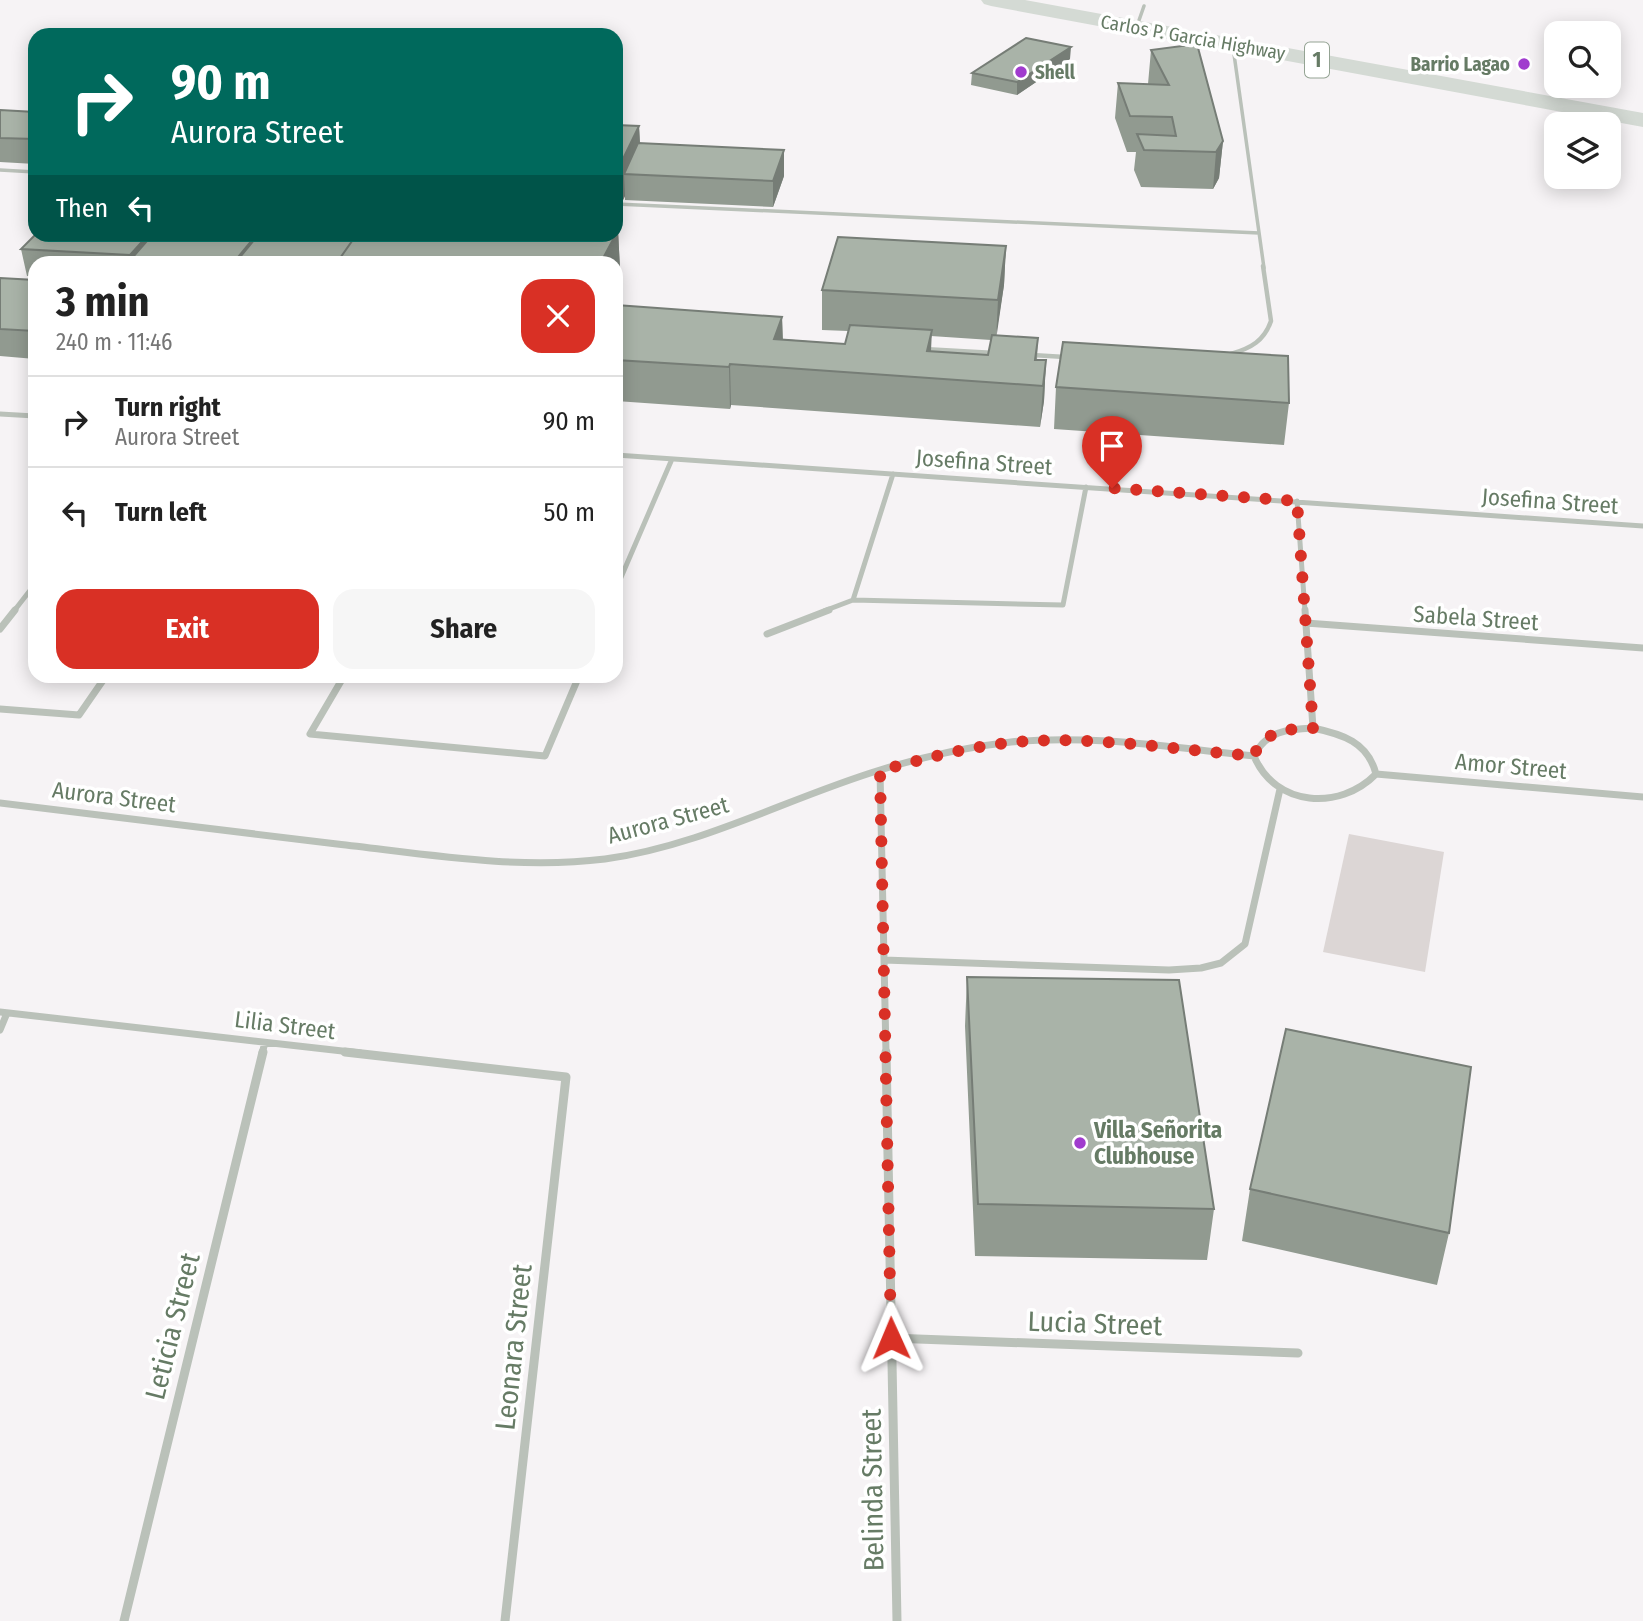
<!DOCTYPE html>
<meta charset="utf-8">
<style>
body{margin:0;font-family:"Fira Sans Condensed",sans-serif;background:#f6f6f6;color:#222;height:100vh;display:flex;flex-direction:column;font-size:26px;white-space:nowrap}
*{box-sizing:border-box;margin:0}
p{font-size:23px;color:#767676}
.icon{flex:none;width:38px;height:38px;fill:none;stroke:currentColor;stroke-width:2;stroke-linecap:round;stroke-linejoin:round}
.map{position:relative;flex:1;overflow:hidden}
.details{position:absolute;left:28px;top:256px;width:595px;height:427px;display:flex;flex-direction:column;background:#fff;border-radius:21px;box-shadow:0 4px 18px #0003}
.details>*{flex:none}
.guide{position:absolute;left:28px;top:28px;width:595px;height:214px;border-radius:21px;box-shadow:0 4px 18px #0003;background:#00695c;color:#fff;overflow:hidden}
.buttons{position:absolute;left:1544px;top:21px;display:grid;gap:14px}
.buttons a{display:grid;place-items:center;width:77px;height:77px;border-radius:14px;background:#fff;box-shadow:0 4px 18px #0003;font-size:35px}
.pin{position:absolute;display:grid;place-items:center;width:60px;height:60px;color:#fff;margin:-72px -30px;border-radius:50% 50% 50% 0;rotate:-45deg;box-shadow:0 0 7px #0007}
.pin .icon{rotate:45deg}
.me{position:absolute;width:77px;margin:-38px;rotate:359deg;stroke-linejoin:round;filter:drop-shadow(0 0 5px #0008)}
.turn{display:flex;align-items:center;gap:24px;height:147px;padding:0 28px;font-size:32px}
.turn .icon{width:91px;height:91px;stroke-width:2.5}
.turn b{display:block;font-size:49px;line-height:60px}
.then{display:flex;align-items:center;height:66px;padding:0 28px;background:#0003;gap:14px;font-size:26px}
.round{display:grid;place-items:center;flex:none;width:74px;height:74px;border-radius:21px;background:#f6f6f6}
.overview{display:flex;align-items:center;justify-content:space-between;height:119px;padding:0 28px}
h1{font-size:42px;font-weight:700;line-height:52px}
.button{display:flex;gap:14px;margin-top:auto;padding:14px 28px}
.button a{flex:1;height:80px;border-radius:21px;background:#d93025;color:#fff;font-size:28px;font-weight:700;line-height:80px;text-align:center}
.button a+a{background:#f6f6f6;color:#222}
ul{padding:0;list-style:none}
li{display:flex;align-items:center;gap:21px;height:91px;padding:0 28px;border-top:2px solid #e0e0e0}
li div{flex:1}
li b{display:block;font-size:26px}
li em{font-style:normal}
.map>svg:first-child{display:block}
.green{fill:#dcd6d5}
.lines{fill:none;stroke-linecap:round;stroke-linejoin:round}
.lane-far1{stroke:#bac1b9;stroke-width:3.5}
.lane{stroke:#bac1b9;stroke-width:4.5}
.street-far2{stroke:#bac1b9;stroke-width:5}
.street-far1{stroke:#bac1b9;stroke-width:7}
.street{stroke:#bac1b9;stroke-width:9}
.highway{fill:#d4dad4;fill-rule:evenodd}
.wall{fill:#919a90;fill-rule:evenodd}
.shaded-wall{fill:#767d76}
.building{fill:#a9b3a8;stroke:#767d76;stroke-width:2}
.route{stroke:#d93025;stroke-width:12;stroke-dasharray:0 21.6}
.poi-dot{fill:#a03bce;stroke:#fff;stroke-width:2.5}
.labels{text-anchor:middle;stroke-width:7;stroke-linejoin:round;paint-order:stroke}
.far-street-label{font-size:19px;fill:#667b65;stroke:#fff}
.far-poi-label{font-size:19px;font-weight:bold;fill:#667b65;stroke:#fff;text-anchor:end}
.shield{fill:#fff;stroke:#94a393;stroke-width:2}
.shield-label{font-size:21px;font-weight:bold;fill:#667b65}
.street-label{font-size:23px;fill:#667b65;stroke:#fff}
.poi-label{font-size:23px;font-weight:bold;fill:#667b65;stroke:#fff;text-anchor:start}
.near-street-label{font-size:28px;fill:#667b65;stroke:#fff}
</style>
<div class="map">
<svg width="1643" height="1621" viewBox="0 0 1643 1621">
<rect width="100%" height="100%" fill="#f6f3f5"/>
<path class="green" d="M 1349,834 L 1444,852 L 1425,972 L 1323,952 Z"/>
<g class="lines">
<path class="lane-far1" d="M 1137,26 L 1144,6
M 1233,47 L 1264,268
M 0,170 L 35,172
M 616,204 L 1259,233"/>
<path class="lane" d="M 924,349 L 995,353
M 1231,354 C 1251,348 1264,341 1271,321 L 1263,266
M 1032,355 L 1065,357"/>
<path class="street-far2" d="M 0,414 L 35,416
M 616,455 L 1643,526
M 1297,501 L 1305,611
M 616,589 L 672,459
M 853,600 L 893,474
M 14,611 L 35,584
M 824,611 L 853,600 L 1063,605 L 1086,487"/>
<path class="street-far1" d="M 1305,610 L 1313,728
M 1306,623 L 1643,648
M 0,629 L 15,610
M 767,634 L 829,610
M 344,676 L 310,734 L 545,756 L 579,676
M 0,709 L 79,715 L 106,676
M 1313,728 C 1342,734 1368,742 1376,774 C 1340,811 1275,807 1254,756 C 1266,731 1288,729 1313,728 Z
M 880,771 L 886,1053
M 1376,774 L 1643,797
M 0,803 C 112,817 225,830 337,844 C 426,854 516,870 605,859 C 701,846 788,798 880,770 C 922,757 967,747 1011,742 C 1092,734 1174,748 1254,756
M 884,960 L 1169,970 L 1201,968 L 1221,963 L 1245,944 L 1280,789
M 0,1012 L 360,1053
M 0,1030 L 7,1013
M 262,1053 L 265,1043"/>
<path class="street" d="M 345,1052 L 566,1077 L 505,1621
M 886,1052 L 897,1621
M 891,1338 L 1298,1353
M 124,1621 L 263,1052"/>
<path class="highway" d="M 981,0 L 1025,0 L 1643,113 L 1643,127 L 991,6 L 984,4 Z"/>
</g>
<path class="wall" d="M 1151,50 L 1223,141 L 1219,178 L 1213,189 L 1141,187 L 1134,170 L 1136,152 L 1127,152 L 1115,118 L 1118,83 L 1148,84 Z
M 1070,59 L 1017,95 L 971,85 L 972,73 Z
M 0,110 L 35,112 L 35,164 L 0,162 Z
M 616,125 L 639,126 L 640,144 L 784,176 L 773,207 L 625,200 L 625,196 L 623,200 L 616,200 Z
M 618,230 L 620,269 L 616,277 L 616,262 L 35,262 L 35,276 L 27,276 L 21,249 Z
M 1006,246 L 1004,285 L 996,335 L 1038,338 L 1037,360 L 1046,360 L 1044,401 L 1040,427 L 731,405 L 730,409 L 616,401 L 616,305 L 782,317 L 783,339 L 845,344 L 848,331 L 822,330 L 822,290 ZM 931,336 L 991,340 L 988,355 L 931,352 Z
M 0,278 L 35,280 L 35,359 L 0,356 Z
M 1056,387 L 1289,403 L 1284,445 L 1054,429 Z
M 967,977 L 1214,1209 L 1207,1260 L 975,1256 L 965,1026 Z
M 1250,1189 L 1449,1233 L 1437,1285 L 1242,1241 Z"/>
<path class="shaded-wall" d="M 1071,47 L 1070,59 L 1017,95 L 1017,82 Z
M 639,126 L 641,162 L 624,174 L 625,196 L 623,200 L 621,163 Z
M 1223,141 L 1219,178 L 1213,189 L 1216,152 Z
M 784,150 L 784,176 L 773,207 L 773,181 Z
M 618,230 L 620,269 L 616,277 L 616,262 L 601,262 Z
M 149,234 L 174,234 L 133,257 L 134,262 L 132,262 L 130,255 Z
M 257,234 L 272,234 L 260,262 L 234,262 Z
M 1006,246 L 1004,285 L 996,340 L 998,300 Z
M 782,317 L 783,357 L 774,339 Z
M 932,330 L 930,371 L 927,351 Z
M 1046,360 L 1044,401 L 1040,427 L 1043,386 Z
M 730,364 L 731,405 L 730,409 L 729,367 Z"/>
<path class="building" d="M 1026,38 L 1071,47 L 1017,82 L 972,73 Z
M 1197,44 L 1223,141 L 1216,152 L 1144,150 L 1137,134 L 1176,136 L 1172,117 L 1130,116 L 1118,83 L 1169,85 L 1151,50 Z
M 0,110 L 35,112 L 35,139 L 0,138 Z
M 616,125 L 639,126 L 621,163 L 616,163 Z
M 638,143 L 784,150 L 773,181 L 624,174 Z
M 36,234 L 149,234 L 130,255 L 21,249 Z
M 153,234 L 257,234 L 234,262 L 133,257 Z
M 259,234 L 357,234 L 338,261 L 338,262 L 236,262 Z
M 357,234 L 616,234 L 601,262 L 362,262 L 338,261 Z
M 838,237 L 1006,246 L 998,300 L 822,290 Z
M 0,278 L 35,280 L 35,331 L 0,329 Z
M 616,305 L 782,317 L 774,339 L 845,344 L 850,325 L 932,330 L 927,351 L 988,355 L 992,335 L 1038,338 L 1035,360 L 1046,360 L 1043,386 L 730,364 L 729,367 L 616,360 Z
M 1063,342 L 1288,356 L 1289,403 L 1056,387 Z
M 967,977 L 1179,980 L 1214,1209 L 978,1204 Z
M 1286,1029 L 1471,1067 L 1449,1233 L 1250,1189 Z"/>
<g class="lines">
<path class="route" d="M 891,1338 L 880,771 C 928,757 977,745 1028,741 C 1099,737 1182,750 1254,756 C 1263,730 1289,729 1313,728 L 1297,501 L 1112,488"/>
</g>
<g class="poi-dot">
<circle cx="1524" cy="64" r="7"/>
<circle cx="1021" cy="72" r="7"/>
<circle cx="1080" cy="1143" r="7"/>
</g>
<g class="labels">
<g class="far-street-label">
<text transform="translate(1193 37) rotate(10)" y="7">Carlos P. Garcia Highway</text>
</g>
<g class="far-poi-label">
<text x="1510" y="71">Barrio Lagao</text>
<text x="1035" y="79" text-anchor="start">Shell</text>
</g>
<rect class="shield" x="1305" y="42.5" width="24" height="35" rx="5"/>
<g class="shield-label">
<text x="1317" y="67">1</text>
</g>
<g class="street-label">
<text transform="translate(984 462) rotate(4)" y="8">Josefina Street</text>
<text transform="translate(1550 501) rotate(4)" y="8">Josefina Street</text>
<text transform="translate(1476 618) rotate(4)" y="8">Sabela Street</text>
<text transform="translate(1511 766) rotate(5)" y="8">Amor Street</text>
<text transform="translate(114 797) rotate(7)" y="8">Aurora Street</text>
<text transform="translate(668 820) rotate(-15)" y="8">Aurora Street</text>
<text transform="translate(285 1025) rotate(7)" y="8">Lilia Street</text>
</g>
<g class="poi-label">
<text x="1094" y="1138">Villa Señorita<tspan x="1094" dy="26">Clubhouse</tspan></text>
</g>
<g class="near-street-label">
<text transform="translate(1095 1323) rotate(2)" y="10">Lucia Street</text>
<text transform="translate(172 1326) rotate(-76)" y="10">Leticia Street</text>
<text transform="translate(513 1347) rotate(-84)" y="10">Leonara Street</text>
<text transform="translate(872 1490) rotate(-91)" y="10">Belinda Street</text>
</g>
</g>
</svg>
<div class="buttons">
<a><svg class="icon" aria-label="search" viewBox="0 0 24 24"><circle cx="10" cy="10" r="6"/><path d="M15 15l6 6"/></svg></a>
<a><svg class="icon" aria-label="layers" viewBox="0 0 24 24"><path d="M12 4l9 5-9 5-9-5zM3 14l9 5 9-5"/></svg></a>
</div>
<div class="pin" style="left:1112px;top:488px;background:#d93025"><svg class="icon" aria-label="arrive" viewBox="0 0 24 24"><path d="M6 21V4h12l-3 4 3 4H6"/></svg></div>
<svg class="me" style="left:891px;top:1338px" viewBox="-20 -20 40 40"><path d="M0-17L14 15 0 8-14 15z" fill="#d93025" stroke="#fff" stroke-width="4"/></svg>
<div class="guide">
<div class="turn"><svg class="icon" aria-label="right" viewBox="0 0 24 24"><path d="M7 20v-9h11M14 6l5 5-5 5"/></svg><div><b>90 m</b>Aurora Street</div></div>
<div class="then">Then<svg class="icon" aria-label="left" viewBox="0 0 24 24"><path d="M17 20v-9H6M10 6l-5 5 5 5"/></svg></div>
</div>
<section class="details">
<div class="overview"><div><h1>3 min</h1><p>240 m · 11:46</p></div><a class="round" style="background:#d93025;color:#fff"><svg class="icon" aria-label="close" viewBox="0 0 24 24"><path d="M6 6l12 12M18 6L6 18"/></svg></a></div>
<ul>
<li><svg class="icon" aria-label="right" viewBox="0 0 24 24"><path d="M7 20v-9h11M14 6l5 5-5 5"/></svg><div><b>Turn right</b><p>Aurora Street</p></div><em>90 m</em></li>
<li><svg class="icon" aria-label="left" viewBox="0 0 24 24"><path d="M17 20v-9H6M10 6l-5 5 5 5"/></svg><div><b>Turn left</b></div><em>50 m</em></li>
</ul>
<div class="button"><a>Exit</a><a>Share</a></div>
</section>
</div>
